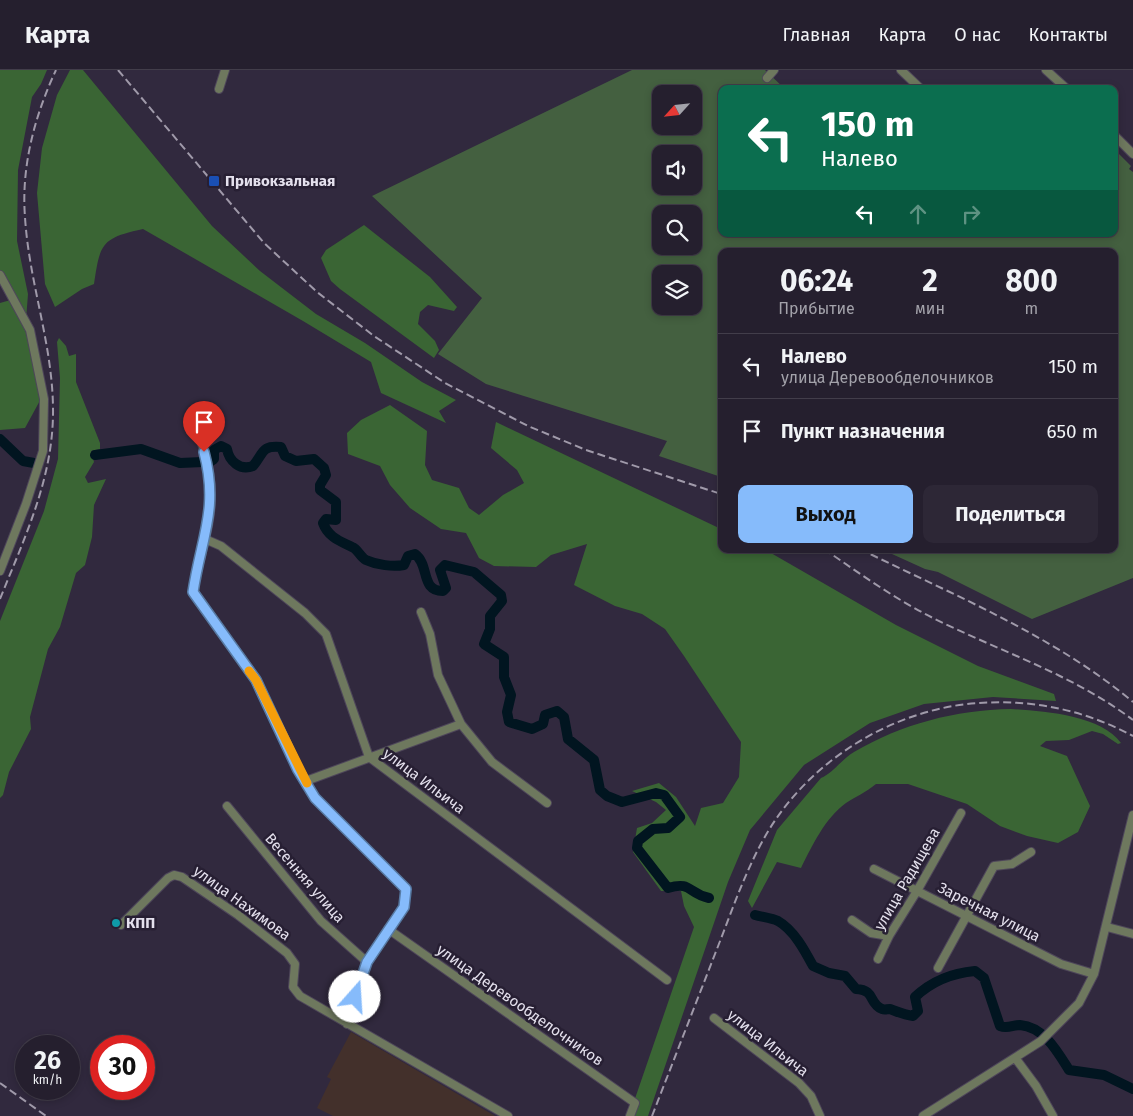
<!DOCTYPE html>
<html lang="ru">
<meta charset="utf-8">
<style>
body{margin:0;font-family:"Fira Sans",sans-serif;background:#2d2736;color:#f1f3f6;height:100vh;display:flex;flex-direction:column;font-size:19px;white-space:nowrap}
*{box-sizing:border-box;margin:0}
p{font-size:16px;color:#a3a2aa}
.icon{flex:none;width:28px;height:28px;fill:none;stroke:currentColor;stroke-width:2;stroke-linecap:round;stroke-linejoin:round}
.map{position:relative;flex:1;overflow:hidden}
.sheet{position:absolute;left:718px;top:178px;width:400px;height:305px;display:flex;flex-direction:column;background:#251f2e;border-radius:10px;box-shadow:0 2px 8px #0003,0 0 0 1px #423d4a}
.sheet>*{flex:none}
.top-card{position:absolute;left:718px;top:15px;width:400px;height:152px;border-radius:10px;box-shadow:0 2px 8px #0003,0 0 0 1px #423d4a;background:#0b6e4f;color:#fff;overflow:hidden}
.needle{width:32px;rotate:243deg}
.buttons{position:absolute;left:652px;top:15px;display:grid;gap:10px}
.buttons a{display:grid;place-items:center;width:50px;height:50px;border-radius:10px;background:#251f2e;box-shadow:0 2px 8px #0003,0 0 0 1px #423d4a;font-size:25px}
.speed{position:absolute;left:15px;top:965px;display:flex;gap:10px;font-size:25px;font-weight:700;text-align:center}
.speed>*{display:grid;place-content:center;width:65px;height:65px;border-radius:50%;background:#251f2e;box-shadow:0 2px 8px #0003,0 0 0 1px #423d4a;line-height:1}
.speed small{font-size:12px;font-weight:400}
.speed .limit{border:8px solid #d22;background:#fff;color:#111}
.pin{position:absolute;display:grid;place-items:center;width:42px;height:42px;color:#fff;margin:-51px -21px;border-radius:50% 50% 50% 0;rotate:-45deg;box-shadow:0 0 5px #0007}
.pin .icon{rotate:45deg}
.me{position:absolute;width:55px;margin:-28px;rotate:19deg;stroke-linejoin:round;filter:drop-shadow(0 0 4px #0008)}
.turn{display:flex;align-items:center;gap:18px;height:105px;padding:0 20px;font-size:22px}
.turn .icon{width:65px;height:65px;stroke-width:2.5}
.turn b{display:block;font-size:35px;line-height:42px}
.lanes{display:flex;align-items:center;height:48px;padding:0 20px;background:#0003;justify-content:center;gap:25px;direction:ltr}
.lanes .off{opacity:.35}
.eta{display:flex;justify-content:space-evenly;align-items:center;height:85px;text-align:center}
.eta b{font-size:30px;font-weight:700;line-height:35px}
.button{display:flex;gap:10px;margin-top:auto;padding:10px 20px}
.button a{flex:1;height:58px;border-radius:10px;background:#86bbfb;color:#111;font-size:20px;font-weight:700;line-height:58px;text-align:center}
.button a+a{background:#2d2736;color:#f1f3f6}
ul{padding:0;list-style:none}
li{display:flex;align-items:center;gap:15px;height:65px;padding:0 20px;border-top:1px solid #423d4a}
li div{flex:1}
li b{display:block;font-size:19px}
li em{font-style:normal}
header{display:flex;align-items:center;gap:30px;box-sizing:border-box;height:70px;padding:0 25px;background:#251f2e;border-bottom:1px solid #423d4a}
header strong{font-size:24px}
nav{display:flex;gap:28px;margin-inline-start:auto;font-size:18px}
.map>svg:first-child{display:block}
.commercial{fill:#43302b}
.green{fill:#446040;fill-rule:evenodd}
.forest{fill:#3a6534}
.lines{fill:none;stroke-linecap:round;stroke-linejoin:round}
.river{stroke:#011520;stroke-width:10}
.minor-casing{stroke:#4e465a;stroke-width:10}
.minor{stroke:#6e785e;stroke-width:8}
.rail{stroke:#a09aaa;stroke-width:2;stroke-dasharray:8 4;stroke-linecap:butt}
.route-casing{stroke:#577aa3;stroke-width:12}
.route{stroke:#86bbfb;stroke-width:9}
.slow{stroke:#f59e0b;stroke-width:9}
.transit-dot{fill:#1a4fb4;stroke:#271f33;stroke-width:2}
.culture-dot{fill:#0f9aa8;stroke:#271f33;stroke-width:2}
.labels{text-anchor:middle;stroke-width:5;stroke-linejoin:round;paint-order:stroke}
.poi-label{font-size:15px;font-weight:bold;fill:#e4e0ed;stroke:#271f33;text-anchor:start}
.street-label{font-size:15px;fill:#e4e0ed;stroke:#271f33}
</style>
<header>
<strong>Карта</strong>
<nav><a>Главная</a><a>Карта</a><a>О нас</a><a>Контакты</a></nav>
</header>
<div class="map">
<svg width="1133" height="1046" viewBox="0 0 1133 1046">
<rect width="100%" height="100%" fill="#31293e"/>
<path class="commercial" d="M 351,962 L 495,1046 L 333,1046 L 317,1038 L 331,1009 L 327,1007 Z"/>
<path class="green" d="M 632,0 L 765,0 L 785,19 L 721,19 L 721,164 L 1114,164 L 1114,79 L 1131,96 L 1129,99 L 1133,102 L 1133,508 L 1032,549 L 938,502 L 925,499 L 881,479 L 1114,479 L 1114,181 L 721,181 L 721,407 L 659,386 L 667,371 L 486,314 L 438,284 L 482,228 L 372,126 ZM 661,24 L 694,24 L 694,56 L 661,56 ZM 661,84 L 694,84 L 694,116 L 661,116 ZM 661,144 L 694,144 L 694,176 L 661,176 ZM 661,204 L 694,204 L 694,236 L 661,236 Z"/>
<path class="forest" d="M 0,0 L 47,0 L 41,14 L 32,27 L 18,100 L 17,171 L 28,224 L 26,250 L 43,325 L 25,358 L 0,360 L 0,233 L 14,229 L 0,202 Z
M 70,0 L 83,0 L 212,156 L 260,201 L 316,244 L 365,273 L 422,312 L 456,330 L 439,341 L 446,353 L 381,323 L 371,292 L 303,251 L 143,159 C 101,168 100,174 94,214 L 82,219 L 55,237 L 45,214 L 37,123 L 42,78 L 57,25 Z
M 364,155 L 430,207 L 457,237 L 454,241 L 428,235 L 420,242 L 418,254 L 435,271 L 439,280 L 434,288 L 340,219 L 331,211 L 321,188 L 326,180 Z
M 59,268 L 66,276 L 69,286 L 76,284 L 76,312 L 100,373 L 100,379 L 91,381 L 94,392 L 85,407 L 88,413 L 106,409 L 94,435 L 92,467 L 85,495 L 76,503 L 60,557 L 48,579 L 30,647 L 31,659 L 9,702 L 3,725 L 0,728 L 0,551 L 44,441 L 58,389 L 60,308 L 57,272 Z
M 390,335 L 427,361 L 425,395 L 432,410 L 459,418 L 469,438 L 479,445 L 503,425 L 524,413 L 517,400 L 491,378 L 496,352 L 721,459 L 721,479 L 764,479 L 896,555 L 978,596 L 1054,624 L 1056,631 L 993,627 L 924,634 L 870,653 L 804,695 L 750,760 L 728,812 L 648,1046 L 629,1046 L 694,857 L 684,836 L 681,821 L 661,821 L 633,782 L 637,758 L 652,753 L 666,740 L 656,732 L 632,721 L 659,713 L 676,727 L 695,756 L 701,738 L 723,733 L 739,707 L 741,672 L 684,586 L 665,559 L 642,544 L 615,536 L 574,515 L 587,474 L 551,485 L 536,497 L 494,496 L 479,488 L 466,463 L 441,459 L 410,438 L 390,415 L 380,396 L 348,384 L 347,363 L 361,350 Z
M 1011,639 C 1043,641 1101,645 1121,673 L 1118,674 L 1103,664 L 1092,661 L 1069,670 L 1046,671 L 1040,676 L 1067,686 L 1090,736 L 1078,762 L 1058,773 L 1027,766 L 1000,756 L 967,734 L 908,714 L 876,714 C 865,723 857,726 846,733 C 825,748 812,776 801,798 L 777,792 L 752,838 L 748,831 L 777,760 L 821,708 C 833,703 842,689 854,682 C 902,654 955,640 1011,639 Z"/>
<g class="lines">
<path class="river" d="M 0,369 L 23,391 L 34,393
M 95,385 L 141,379 L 180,393 L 203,392
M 211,391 L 214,389 L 214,380 L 221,376 L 227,379 C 229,391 240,401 253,396 C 264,383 261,375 281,377 L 285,386 L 296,391 L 314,389 L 324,398 L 326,405 L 320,415 L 320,420 L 336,432 L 336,450 L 326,449 L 323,453 C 328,467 340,471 352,477 C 358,479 360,487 366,490 C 377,495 393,497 404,495 L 408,486 L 415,484 C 430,495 420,521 443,521 L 446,518 L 440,500 L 445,495 L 474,502 L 501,525 L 502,531 L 490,546 L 490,559 L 484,574 L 504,587 L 504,607 L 511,625 L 507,642 L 509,652 L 532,659 L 543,654 L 545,645 L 557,641 L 564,647 L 568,669 L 594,690 L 600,720 L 607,726 L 622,732 L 656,723 L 664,725 L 680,747 L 668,758 L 653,759 L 638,771 L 637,778 L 668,818 C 692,811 687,823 709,828
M 755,845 C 762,847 772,848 778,851 C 794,860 805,881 813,896 L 829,903 L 845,906 L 856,919 C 876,920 868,933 882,939 C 885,940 887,939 890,939 C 898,942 904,945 913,946 L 918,941 L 915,927 C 932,911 952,903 975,901 L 984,908 L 1000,956 C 1008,959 1012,955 1020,955 C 1044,957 1057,981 1069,1000 L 1104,1005 L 1133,1019"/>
<g class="minor-casing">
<path id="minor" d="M 901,0 L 921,19
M 1046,0 L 1067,19
M 767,8 L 774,0
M 219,19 L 225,0
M 1114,65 L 1133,84
M 0,205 L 30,260 L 44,329 L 43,381 L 26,434 L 0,501
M 200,366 C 205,385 211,404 211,423 C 212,457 198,489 193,522 L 256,611 L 298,700 L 315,728 L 406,819 L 404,837 L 367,892 L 347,954
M 205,469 L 221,476 L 305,543 L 326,564 L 369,687 L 667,910
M 421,542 L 430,564 L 438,605 L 461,654 L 492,692 L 547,733
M 306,711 L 461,654
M 227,736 L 321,851 L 367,892
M 874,799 L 1061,894 L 1094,904
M 852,850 L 871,863 L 889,866
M 121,855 L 168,808 L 174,805 L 182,807 L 238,845 L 287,883 L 295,894 L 293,917 L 300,926 L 508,1046
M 1107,857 L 1133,864
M 388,859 L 635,1033 L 630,1046
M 878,889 L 889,866 L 917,821 L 961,743
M 938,898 L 994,796 L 1012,794 L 1031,782
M 714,948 L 799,1013 L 811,1026 L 820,1046
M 1016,989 L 1036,1016 L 1053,1046
M 923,1046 L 1041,971 L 1079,933 L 1094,904 L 1133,745"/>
</g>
<use href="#minor" class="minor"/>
<path class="rail" d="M 118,0 L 264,173 L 317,222 L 374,266 L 445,313 L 528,356 L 586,380 L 721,424
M 824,479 C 859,503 895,529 933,548 C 1001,582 1072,604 1133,650
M 860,479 C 953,525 1053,565 1133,632
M 0,529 C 24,469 52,411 53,345 C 54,277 29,214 25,147 C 21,96 35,45 56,0
M 0,1013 L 46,1046
M 652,1046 C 673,992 694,938 715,884 C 730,846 743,807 762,772 C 800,701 874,650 953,636 C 1016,626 1077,636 1133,666"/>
</g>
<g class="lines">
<g class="route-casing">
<path id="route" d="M 204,382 C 219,439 201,468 193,522 L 256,610 L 298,700 L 315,728 L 406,819 L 404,837 L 367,892 L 355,927"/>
</g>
<use href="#route" class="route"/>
<path class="slow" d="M 249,601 L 256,610 L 307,713"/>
</g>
<rect class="transit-dot" x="208" y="105" width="12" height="12" rx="2.5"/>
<circle class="culture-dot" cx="116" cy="853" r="5"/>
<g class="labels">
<g class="poi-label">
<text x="225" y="116">Привокзальная</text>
<text x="126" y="858">КПП</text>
</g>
<g class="street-label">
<text transform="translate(424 711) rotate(37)" y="5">улица Ильича</text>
<text transform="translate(305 808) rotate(49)" y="5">Весенняя улица</text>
<text transform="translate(907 809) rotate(-60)" y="5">улица Радищева</text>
<text transform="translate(242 833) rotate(36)" y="5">улица Нахимова</text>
<text transform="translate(989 842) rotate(27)" y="5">Заречная улица</text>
<text transform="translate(520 935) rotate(35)" y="5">улица Деревообделочников</text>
<text transform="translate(768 973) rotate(38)" y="5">улица Ильича</text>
</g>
</g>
</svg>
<div class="buttons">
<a><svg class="needle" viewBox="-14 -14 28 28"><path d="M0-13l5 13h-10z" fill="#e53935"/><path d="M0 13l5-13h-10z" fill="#a3a2aa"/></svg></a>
<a><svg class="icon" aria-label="sound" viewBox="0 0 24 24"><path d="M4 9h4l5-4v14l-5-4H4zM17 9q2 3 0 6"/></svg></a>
<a><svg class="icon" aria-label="search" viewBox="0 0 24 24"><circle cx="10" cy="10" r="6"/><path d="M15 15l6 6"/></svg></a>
<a><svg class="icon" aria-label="layers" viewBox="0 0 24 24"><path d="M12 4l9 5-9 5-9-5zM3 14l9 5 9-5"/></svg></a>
</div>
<div class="speed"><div>26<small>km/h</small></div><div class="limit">30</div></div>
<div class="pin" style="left:204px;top:382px;background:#d93025"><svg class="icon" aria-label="arrive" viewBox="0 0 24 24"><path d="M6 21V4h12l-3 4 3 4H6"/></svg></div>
<svg class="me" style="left:355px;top:927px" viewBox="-20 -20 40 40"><circle r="19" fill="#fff"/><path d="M0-13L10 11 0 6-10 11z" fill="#86bbfb"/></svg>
<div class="top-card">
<div class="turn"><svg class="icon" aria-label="left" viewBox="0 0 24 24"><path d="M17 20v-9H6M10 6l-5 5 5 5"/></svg><div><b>150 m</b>Налево</div></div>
<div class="lanes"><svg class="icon" aria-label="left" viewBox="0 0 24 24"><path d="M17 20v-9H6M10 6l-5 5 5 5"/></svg><svg class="icon off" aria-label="ahead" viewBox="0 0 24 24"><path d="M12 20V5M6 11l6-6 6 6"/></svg><svg class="icon off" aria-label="right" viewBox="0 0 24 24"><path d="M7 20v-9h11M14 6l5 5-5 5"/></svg></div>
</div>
<section class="sheet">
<div class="eta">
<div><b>06:24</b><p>Прибытие</p></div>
<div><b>2</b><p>мин</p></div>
<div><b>800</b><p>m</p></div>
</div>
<ul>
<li><svg class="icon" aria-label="left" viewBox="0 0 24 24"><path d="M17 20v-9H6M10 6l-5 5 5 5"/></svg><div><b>Налево</b><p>улица Деревообделочников</p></div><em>150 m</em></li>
<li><svg class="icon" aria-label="arrive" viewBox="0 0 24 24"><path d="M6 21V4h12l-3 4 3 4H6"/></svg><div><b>Пункт назначения</b></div><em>650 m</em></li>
</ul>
<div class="button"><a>Выход</a><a>Поделиться</a></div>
</section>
</div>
